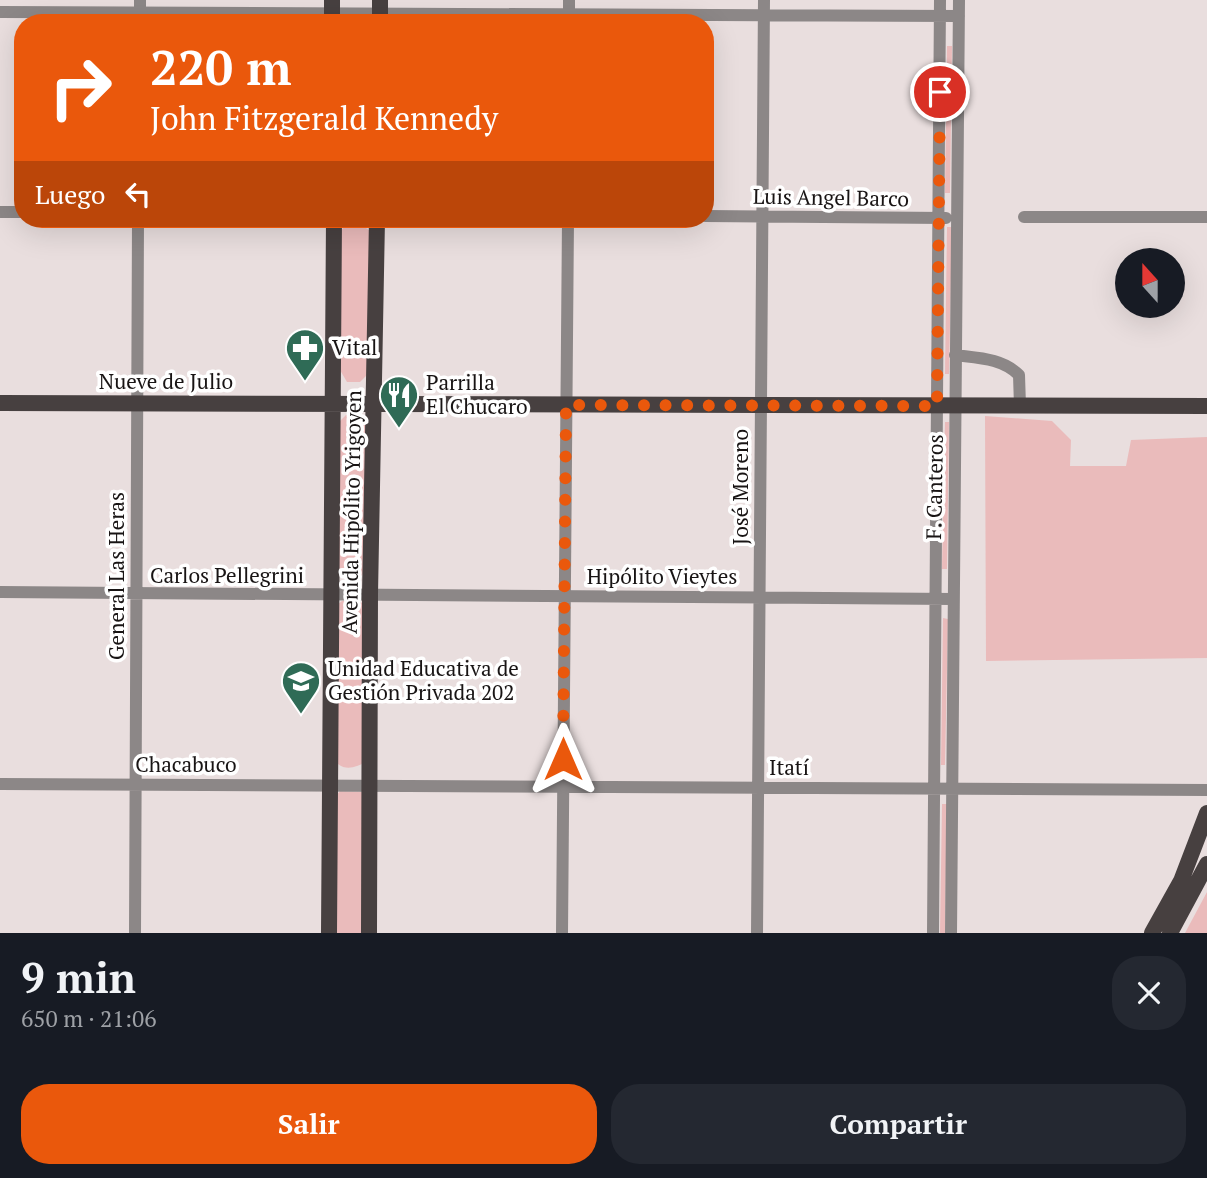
<!DOCTYPE html>
<html lang="es">
<meta charset="utf-8">
<style>
body{margin:0;font-family:"PT Serif",serif;background:#242831;color:#f1f3f6;height:100vh;display:flex;flex-direction:column;font-size:26px;white-space:nowrap}
*{box-sizing:border-box;margin:0}
p{font-size:23px;color:#9ea1a6}
.icon{flex:none;width:38px;height:38px;fill:none;stroke:currentColor;stroke-width:2;stroke-linecap:round;stroke-linejoin:round}
.map{position:relative;height:933px;overflow:hidden}
.drawer{display:flex;flex-direction:column;background:#171b24;flex:1}
.drawer>*{flex:none}
.hud{position:absolute;left:14px;top:14px;width:700px;height:214px;border-radius:28px;box-shadow:0 7px 28px #0002;background:#ea580c;color:#fff;overflow:hidden}
.needle{width:46px;rotate:339deg}
.controls{position:absolute;left:1115px;top:248px;display:grid;gap:14px}
.controls a{display:grid;place-items:center;width:70px;height:70px;border-radius:50%;background:#171b24;box-shadow:0 7px 28px #0002;font-size:35px}
.pin{position:absolute;display:grid;place-items:center;width:60px;height:60px;color:#fff;margin:-30px;border:4px solid #fff;border-radius:50%;box-shadow:0 2px 7px #0007}
.me{position:absolute;width:77px;margin:-38px;rotate:0deg;stroke-linejoin:round;filter:drop-shadow(0 0 5px #0008)}
.turn{display:flex;align-items:center;gap:24px;height:147px;padding:0 21px;font-size:32px}
.turn .icon{width:91px;height:91px;stroke-width:2.5}
.turn b{display:block;font-size:49px;line-height:60px}
.then{display:flex;align-items:center;height:66px;padding:0 21px;background:#0003;gap:14px;font-size:26px}
.round{display:grid;place-items:center;flex:none;width:74px;height:74px;border-radius:28px;background:#242831}
.summary{display:flex;align-items:center;justify-content:space-between;height:119px;padding:0 21px}
h1{font-size:42px;font-weight:800;line-height:52px}
.cta{display:flex;gap:14px;margin-top:auto;padding:14px 21px}
.cta a{flex:1;height:80px;border-radius:28px;background:#ea580c;color:#fff;font-size:28px;font-weight:800;line-height:80px;text-align:center}
.cta a+a{background:#242831;color:#f1f3f6}
.map>svg:first-child{display:block}
.green{fill:#eabbbb}
.lines{fill:none;stroke-linecap:round;stroke-linejoin:round}
.minor{stroke:#8c8787;stroke-width:12}
.major{stroke:#474040;stroke-width:16}
.route{stroke:#ea580c;stroke-width:12;stroke-dasharray:0 21.6}
.labels{text-anchor:middle;stroke-width:7;stroke-linejoin:round;paint-order:stroke}
.street-label{font-size:21px;fill:#181414;stroke:#fff}
.poi-label{font-size:21px;fill:#181414;stroke:#fff;text-anchor:start}
</style>
<div class="map">
<svg width="1207" height="933" viewBox="0 0 1207 933">
<rect width="100%" height="100%" fill="#e9dede"/>
<path class="green" d="M 947,46 L 952,46 L 950,193 L 945,193 Z
M 362,225 L 370,231 L 368,374 L 360,382 L 347,382 L 340,370 L 339,233 L 345,226 Z
M 947,227 L 952,227 L 949,374 L 945,374 Z
M 357,414 L 366,419 L 366,570 L 361,576 L 340,576 L 336,570 L 337,424 L 346,415 Z
M 985,416 L 1052,421 L 1071,440 L 1070,466 L 1126,466 L 1131,440 L 1207,437 L 1207,658 L 986,661 Z
M 945,422 L 949,422 L 947,569 L 942,569 Z
M 342,601 L 359,601 L 365,605 L 366,762 C 356,767 347,771 338,764 L 337,605 Z
M 943,618 L 948,619 L 945,765 L 941,765 Z
M 340,791 L 362,792 L 364,933 L 335,933 L 335,797 Z
M 942,804 L 947,804 L 945,933 L 940,933 Z
M 1207,892 L 1207,933 L 1185,933 Z"/>
<g class="lines">
<path class="minor" d="M 0,12 L 959,16
M 140,23 L 140,0
M 569,23 L 569,0
M 0,212 L 23,212
M 705,216 L 946,218
M 1024,217 L 1207,217
M 955,355 C 978,358 1002,358 1019,375 L 1020,406
M 0,592 L 953,599
M 0,784 L 1207,790
M 135,933 L 138,219
M 562,933 L 568,219
M 757,933 L 764,0
M 933,933 L 940,0
M 951,933 L 959,0"/>
<path class="major" d="M 332,0 L 332,23
M 380,23 L 380,0
M 0,403 L 1207,406
M 329,933 L 334,219
M 369,933 L 370,594 L 377,219
M 1152,933 L 1181,881 L 1207,813
M 1170,933 L 1207,864"/>
</g>
<g class="lines">
<path class="route" d="M 563,759 L 566,405 L 937,406 L 940,92"/>
</g>
<defs>
<g id="pharmacy-pin" transform="scale(2.0125)"><path d="M0 17L-7.5 6A9.5 9.5 0 1 1 7.5 6Z" fill="#2f6b56" stroke="#fff"/><path d="M-2-6h4v4h4v4h-4v4h-4v-4h-4v-4h4Z" fill="#fff"/></g>
<g id="restaurant-pin" transform="scale(2.0125)"><path d="M0 17L-7.5 6A9.5 9.5 0 1 1 7.5 6Z" fill="#2f6b56" stroke="#fff"/><path d="M-5-6h1v4h1v-4h1v4h1v-4h1v5L-1.5 .5V6h-2V.5L-5-1ZM5-6V6H3V1.5H1.5Q1.5-4 5-6Z" fill="#fff"/></g>
<g id="school-pin" transform="scale(2.0125)"><path d="M0 17L-7.5 6A9.5 9.5 0 1 1 7.5 6Z" fill="#2f6b56" stroke="#fff"/><path d="M0-5L7-2L0 1L-7-2ZM-4 1L0 2.5L4 1V4Q0 6-4 4Z" fill="#fff"/></g>
</defs>
<g fill-rule="evenodd">
<use href="#pharmacy-pin" x="305" y="348"/>
<use href="#restaurant-pin" x="399" y="395"/>
<use href="#school-pin" x="301" y="681"/>
</g>
<g class="labels">
<g class="street-label">
<text transform="translate(831 198) rotate(1)" y="7">Luis Angel Barco</text>
<text x="166" y="389">Nueve de Julio</text>
<text transform="translate(741 487) rotate(-90)" y="7">José Moreno</text>
<text transform="translate(935 487) rotate(-89)" y="7">F. Canteros</text>
<text transform="translate(352 512) rotate(-89)" y="7">Avenida Hipólito Yrigoyen</text>
<text transform="translate(117 576) rotate(-90)" y="7">General Las Heras</text>
<text x="227" y="583">Carlos Pellegrini</text>
<text x="662" y="584">Hipólito Vieytes</text>
<text x="186" y="772">Chacabuco</text>
<text x="789" y="775">Itatí</text>
</g>
<g class="poi-label">
<text x="332" y="355">Vital</text>
<text x="426" y="390">Parrilla<tspan x="426" dy="24">El Chucaro</tspan></text>
<text x="328" y="676">Unidad Educativa de<tspan x="328" dy="24">Gestión Privada 202</tspan></text>
</g>
</g>
</svg>
<div class="controls">
<a><svg class="needle" viewBox="-14 -14 28 28"><path d="M0-13l5 13h-10z" fill="#e53935"/><path d="M0 13l5-13h-10z" fill="#9ea1a6"/></svg></a>
</div>
<div class="pin" style="left:940px;top:92px;background:#d93025"><svg class="icon" aria-label="arrive" viewBox="0 0 24 24"><path d="M6 21V4h12l-3 4 3 4H6"/></svg></div>
<svg class="me" style="left:563px;top:759px" viewBox="-20 -20 40 40"><path d="M0-17L14 15 0 8-14 15z" fill="#ea580c" stroke="#fff" stroke-width="4"/></svg>
<div class="hud">
<div class="turn"><svg class="icon" aria-label="right" viewBox="0 0 24 24"><path d="M7 20v-9h11M14 6l5 5-5 5"/></svg><div><b>220 m</b>John Fitzgerald Kennedy</div></div>
<div class="then">Luego<svg class="icon" aria-label="left" viewBox="0 0 24 24"><path d="M17 20v-9H6M10 6l-5 5 5 5"/></svg></div>
</div>
</div>
<section class="drawer">
<div class="summary"><div><h1>9 min</h1><p>650 m · 21:06</p></div><a class="round"><svg class="icon" aria-label="close" viewBox="0 0 24 24"><path d="M6 6l12 12M18 6L6 18"/></svg></a></div>
<div class="cta"><a>Salir</a><a>Compartir</a></div>
</section>
